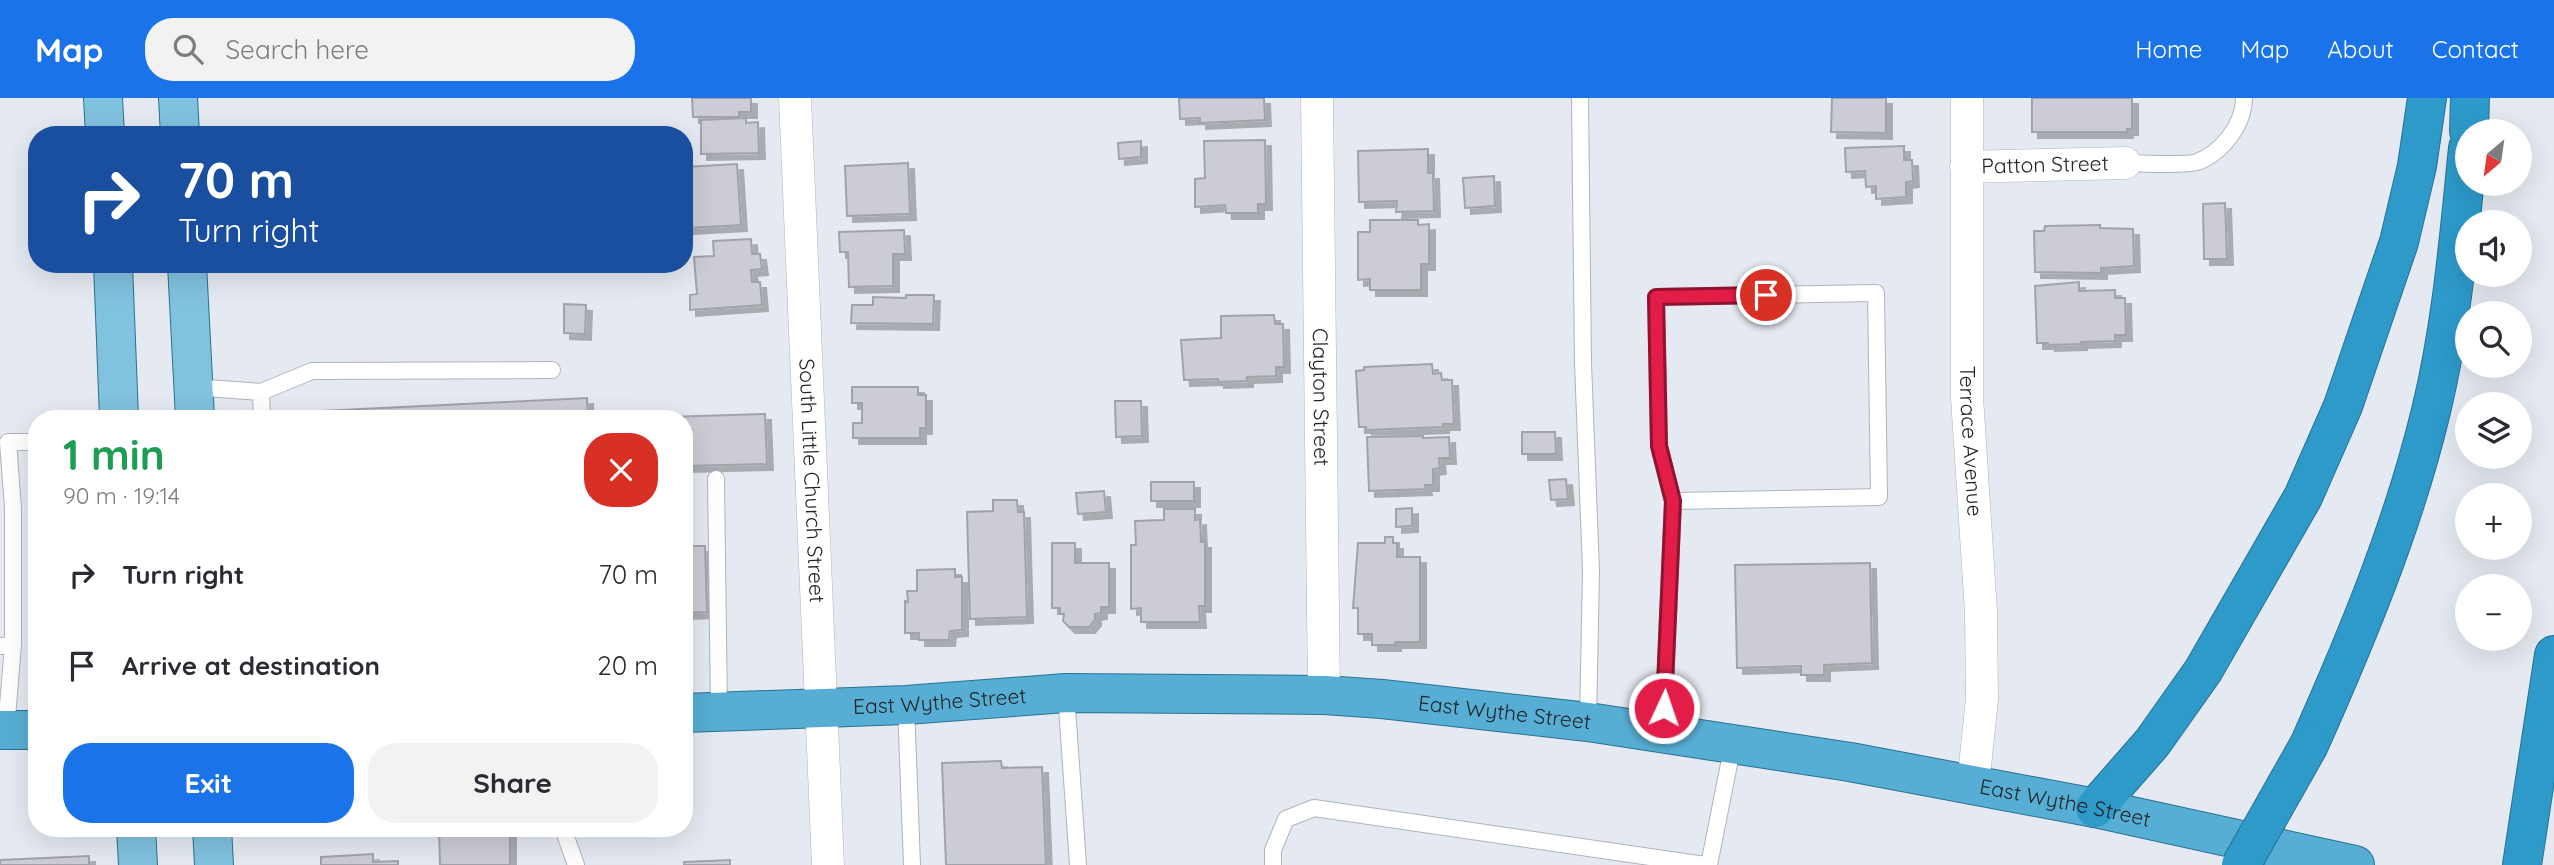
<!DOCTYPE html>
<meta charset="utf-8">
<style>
body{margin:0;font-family:Quicksand,sans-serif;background:#f2f2f3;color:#2b2b33;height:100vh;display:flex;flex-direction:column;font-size:26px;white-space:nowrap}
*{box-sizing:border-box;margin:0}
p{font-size:23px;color:#7c7c81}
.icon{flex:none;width:38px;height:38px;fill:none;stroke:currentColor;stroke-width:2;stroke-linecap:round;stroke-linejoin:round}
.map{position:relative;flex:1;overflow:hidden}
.drawer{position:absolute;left:28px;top:312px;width:665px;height:427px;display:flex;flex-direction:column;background:#fff;border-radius:28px;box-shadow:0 7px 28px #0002}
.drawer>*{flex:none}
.banner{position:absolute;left:28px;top:28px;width:665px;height:147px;border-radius:28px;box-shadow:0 7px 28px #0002;background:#1a4fa0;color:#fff;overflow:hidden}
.needle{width:46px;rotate:209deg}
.buttons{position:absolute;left:2455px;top:21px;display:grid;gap:14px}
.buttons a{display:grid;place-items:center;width:77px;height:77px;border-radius:50%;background:#fff;box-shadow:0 7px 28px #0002;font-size:35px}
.pin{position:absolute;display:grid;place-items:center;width:60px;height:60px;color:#fff;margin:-30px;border:4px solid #fff;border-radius:50%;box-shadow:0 2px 7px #0007}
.me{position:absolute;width:77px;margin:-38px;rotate:3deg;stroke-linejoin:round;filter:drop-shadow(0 0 5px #0008)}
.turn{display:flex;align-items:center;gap:24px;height:147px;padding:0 35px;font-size:32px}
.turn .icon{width:91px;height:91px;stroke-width:2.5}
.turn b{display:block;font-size:49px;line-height:60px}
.round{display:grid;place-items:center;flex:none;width:74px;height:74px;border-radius:28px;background:#f2f2f3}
.overview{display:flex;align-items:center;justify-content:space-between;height:119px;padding:0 35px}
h1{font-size:42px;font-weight:700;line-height:52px;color:#1e9e55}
.cta{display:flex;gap:14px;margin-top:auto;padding:14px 35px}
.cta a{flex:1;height:80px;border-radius:28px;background:#1a73e8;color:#fff;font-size:28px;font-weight:700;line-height:80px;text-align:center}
.cta a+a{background:#f2f2f3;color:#2b2b33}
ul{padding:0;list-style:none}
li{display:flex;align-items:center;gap:21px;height:91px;padding:0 35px}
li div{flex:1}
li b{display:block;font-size:26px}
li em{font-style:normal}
header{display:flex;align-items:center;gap:42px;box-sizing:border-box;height:98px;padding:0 35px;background:#1a73e8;color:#fff}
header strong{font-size:33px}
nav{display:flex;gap:38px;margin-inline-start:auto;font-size:24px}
.search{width:490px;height:63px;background:#f2f2f3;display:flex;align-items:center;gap:18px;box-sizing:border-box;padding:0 24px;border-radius:28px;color:#7c7c81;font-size:26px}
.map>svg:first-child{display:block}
.building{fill:#ccccd5;stroke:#a2a2aa;stroke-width:2;filter:url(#shadow)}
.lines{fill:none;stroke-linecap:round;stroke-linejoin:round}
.service-casing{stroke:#afb3bb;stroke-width:18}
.minor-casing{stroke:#afb3bb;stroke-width:33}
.primary-casing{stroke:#297191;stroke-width:40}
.trunk-casing{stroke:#297191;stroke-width:40}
.motorway-casing{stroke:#297191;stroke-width:40}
.service{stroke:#fff;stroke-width:16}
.minor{stroke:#fff;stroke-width:32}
.primary{stroke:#81c2df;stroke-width:38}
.trunk{stroke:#57aed4;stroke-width:38}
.motorway{stroke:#2d9aca;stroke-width:38}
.motorway-bridge-casing{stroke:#297191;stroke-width:40;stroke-linecap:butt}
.motorway-bridge{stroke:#2d9aca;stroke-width:38}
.route-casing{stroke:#92132f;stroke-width:18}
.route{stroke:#e11d48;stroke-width:12}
.labels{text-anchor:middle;stroke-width:7;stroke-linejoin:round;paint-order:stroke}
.street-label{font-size:21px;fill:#222427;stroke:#fff}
</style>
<header>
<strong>Map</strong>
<div class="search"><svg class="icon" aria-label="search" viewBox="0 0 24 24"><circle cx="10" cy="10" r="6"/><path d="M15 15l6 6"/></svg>Search here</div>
<nav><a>Home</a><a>Map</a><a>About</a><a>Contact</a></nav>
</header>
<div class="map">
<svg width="2554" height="767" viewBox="0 0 2554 767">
<defs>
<filter id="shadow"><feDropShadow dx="6" dy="6" stdDeviation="0" flood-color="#0004"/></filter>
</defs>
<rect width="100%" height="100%" fill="#e5eaf2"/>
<path class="building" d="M 692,0 L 751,0 L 751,14 L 739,14 L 739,19 L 693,19 Z
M 1179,0 L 1264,0 L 1265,22 L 1200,25 L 1200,20 L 1180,21 Z
M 1832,0 L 1886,0 L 1886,35 L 1831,34 Z
M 2032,0 L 2132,0 L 2132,31 L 2127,31 L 2127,34 L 2032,34 Z
M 746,20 L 746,25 L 758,24 L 759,55 L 701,56 L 701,22 Z
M 1265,42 L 1266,106 L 1258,106 L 1258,115 L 1226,115 L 1225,107 L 1195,109 L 1195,81 L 1205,80 L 1204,43 Z
M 1141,43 L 1141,59 L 1119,61 L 1118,45 Z
M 1904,48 L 1904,62 L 1912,62 L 1913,83 L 1906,84 L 1906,99 L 1876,101 L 1876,88 L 1866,89 L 1865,73 L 1846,74 L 1845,50 Z
M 1428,51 L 1428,75 L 1433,75 L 1434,113 L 1396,114 L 1397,103 L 1359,104 L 1358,53 Z
M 908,65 L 910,116 L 847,118 L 845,68 Z
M 737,66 L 741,127 L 688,130 L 687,123 L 684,123 L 684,69 Z
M 1494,78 L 1495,108 L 1465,110 L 1463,80 Z
M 2225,105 L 2227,161 L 2204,161 L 2203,106 Z
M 1370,122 L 1418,122 L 1418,127 L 1429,126 L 1429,166 L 1421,166 L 1421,192 L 1370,192 L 1370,181 L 1358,182 L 1358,134 L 1370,134 Z
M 2100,127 L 2100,130 L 2133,131 L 2134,168 L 2101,170 L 2101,175 L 2035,174 L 2034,133 L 2044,133 L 2045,128 Z
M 904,132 L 905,156 L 893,156 L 893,188 L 849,189 L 848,154 L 840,154 L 839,134 Z
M 751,141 L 752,156 L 760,156 L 762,171 L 751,172 L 752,184 L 760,184 L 762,207 L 690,212 L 690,197 L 697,196 L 694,159 L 714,158 L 713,143 Z
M 2079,184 L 2079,193 L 2115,192 L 2115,200 L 2125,200 L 2126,237 L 2115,237 L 2115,243 L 2081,244 L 2081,246 L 2049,247 L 2048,245 L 2037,245 L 2035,188 Z
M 906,197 L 934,197 L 933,226 L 851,225 L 852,207 L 873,207 L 873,199 L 906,200 Z
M 564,206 L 586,207 L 585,236 L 564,235 Z
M 1274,217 L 1275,226 L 1283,226 L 1284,269 L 1276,269 L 1276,278 L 1247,279 L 1247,283 L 1218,284 L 1218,281 L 1184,282 L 1181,242 L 1221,240 L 1221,218 Z
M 1432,266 L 1433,276 L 1441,275 L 1442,282 L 1452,282 L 1454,326 L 1443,326 L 1443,329 L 1366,332 L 1366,329 L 1359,329 L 1356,273 L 1364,272 L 1364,269 Z
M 852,289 L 918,289 L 918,297 L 926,297 L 926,330 L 920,330 L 920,340 L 853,340 L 853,325 L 862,325 L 862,305 L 852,305 Z
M 587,300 L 588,320 L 280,320 L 280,315 Z
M 1115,303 L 1141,303 L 1142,338 L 1116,339 Z
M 765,316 L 767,366 L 684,368 L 684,320 L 633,320 Z
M 1522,334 L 1555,334 L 1556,356 L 1522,356 Z
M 1423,338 L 1423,340 L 1449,339 L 1450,360 L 1439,360 L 1440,370 L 1433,371 L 1433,387 L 1425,387 L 1426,391 L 1369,393 L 1367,339 Z
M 1566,381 L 1568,401 L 1551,402 L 1549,382 Z
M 1151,384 L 1194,384 L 1194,403 L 1151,403 Z
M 1104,393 L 1106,414 L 1078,416 L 1076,395 Z
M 993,402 L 1017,402 L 1018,414 L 1024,414 L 1027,519 L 970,521 L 967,414 L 993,413 Z
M 1412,410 L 1412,428 L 1396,429 L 1396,411 Z
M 1164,411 L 1195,411 L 1195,422 L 1200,421 L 1201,444 L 1205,444 L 1205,508 L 1199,508 L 1200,524 L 1141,524 L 1141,510 L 1131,511 L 1131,447 L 1136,447 L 1135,423 L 1164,422 Z
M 1385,439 L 1393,439 L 1393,445 L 1397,445 L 1397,459 L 1420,459 L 1420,544 L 1395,544 L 1395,547 L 1372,547 L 1372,536 L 1358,536 L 1358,510 L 1353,510 L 1358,445 L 1385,445 Z
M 1052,445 L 1075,445 L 1075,465 L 1109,465 L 1109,509 L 1101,509 L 1101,515 L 1095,516 L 1095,522 L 1089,529 L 1069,529 L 1063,523 L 1064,516 L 1060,516 L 1060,510 L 1052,510 Z
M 684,448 L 705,448 L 707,514 L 684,515 Z
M 1870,465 L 1872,565 L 1824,567 L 1824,577 L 1801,577 L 1801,568 L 1737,570 L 1735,467 Z
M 955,471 L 955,479 L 962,479 L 962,532 L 950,533 L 949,542 L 919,542 L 919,535 L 905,535 L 905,503 L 908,504 L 907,493 L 917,493 L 917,472 Z
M 1001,663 L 1002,670 L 1042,669 L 1046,767 L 946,767 L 942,665 Z
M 439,730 L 510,730 L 510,767 L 440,767 Z
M 373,756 L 373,764 L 398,763 L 398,767 L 321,767 L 321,759 Z
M 89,758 L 89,767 L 0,767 L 0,762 Z
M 730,762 L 730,767 L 684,767 L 684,764 Z"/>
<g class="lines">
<g class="service-casing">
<path id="service" d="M 1580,0 L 1583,265 L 1591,473 L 1588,624
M 2125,65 C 2141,65 2185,68 2197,64 C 2222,55 2244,26 2244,0
M 193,289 L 261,294 L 262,320
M 261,294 L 312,273 L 552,272
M 716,381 L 719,615
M 0,548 L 13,547 L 13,410 L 8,344 L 37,344
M 1066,595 L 1078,767
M 906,607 L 912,767
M 6,632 L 13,547
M 1663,636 L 1673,403 L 1879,399 L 1876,195 L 1656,199 L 1659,348 L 1673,403
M 566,730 L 566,739 L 576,767
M 1273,767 L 1273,752 L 1286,721 L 1314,710 L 1705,767
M 1709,767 L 1733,646"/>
</g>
<g class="minor-casing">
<g id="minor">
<path id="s1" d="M 795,0 L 828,767"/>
<path id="s2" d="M 1317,0 L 1324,597"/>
<path id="s3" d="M 1967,0 L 1967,299 L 1981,514 L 1982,601 L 1973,687"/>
<path id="s4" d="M 1966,69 L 2125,65"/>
</g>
</g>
<g class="primary-casing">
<path id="primary" d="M 103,0 L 105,37
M 178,0 L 180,37
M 113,166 L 119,320
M 187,166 L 195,320
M 136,730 L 138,767
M 212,730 L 214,767"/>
</g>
<g class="trunk-casing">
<g id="trunk">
<path id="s5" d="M 684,615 L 906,607 L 1066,595 L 1324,597 L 1382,601 L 1588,624 L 1850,664 L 2095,710 L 2355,767"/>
<path d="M 0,632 L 37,632"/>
</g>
</g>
<g class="motorway-casing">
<path id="motorway" d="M 2469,33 L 2470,0
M 2309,647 C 2357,539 2403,429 2431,313 C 2452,227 2459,139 2468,50
M 2095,710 L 2152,645 L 2203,573 L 2303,399 L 2343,308 L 2399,144 L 2417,68 L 2427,0
M 2522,767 L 2554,557"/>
</g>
<use href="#service" class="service"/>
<use href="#minor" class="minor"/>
<use href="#primary" class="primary"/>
<use href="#trunk" class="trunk"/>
<use href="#motorway" class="motorway"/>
<g class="motorway-bridge-casing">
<path id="motorway-bridge" d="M 2241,767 L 2309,647"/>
</g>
<use href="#motorway-bridge" class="motorway-bridge"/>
</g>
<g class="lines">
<g class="route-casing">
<path id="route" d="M 1664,610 L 1673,403 L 1659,348 L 1656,199 L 1766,197"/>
</g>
<use href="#route" class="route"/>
</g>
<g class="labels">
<g class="street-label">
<text dy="7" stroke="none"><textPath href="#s4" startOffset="79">Patton Street</textPath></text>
<text dy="7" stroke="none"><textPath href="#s2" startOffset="299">Clayton Street</textPath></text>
<text dy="7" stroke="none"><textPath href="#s3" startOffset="343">Terrace Avenue</textPath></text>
<text dy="7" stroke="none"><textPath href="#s1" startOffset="383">South Little Church Street</textPath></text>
<text dy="7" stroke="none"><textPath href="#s5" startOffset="256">East Wythe Street</textPath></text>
<text dy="7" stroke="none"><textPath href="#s5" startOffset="822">East Wythe Street</textPath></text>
<text dy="7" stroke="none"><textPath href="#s5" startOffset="1390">East Wythe Street</textPath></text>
</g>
</g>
</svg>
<div class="buttons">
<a><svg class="needle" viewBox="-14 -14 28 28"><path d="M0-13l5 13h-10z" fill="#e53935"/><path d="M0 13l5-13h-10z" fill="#7c7c81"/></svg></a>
<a><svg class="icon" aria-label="sound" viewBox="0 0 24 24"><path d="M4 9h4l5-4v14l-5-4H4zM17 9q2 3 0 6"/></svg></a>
<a><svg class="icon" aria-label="search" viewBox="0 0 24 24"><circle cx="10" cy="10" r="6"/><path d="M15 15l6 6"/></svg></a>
<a><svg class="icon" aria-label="layers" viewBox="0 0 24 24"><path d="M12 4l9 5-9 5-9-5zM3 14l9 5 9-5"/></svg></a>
<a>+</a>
<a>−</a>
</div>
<div class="pin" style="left:1766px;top:197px;background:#d93025"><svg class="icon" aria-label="arrive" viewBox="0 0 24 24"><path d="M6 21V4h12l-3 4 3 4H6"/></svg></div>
<svg class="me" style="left:1664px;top:610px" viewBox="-20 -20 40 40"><circle r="17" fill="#e11d48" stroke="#fff" stroke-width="3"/><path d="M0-11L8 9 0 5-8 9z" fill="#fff"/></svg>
<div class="banner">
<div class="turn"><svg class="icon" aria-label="right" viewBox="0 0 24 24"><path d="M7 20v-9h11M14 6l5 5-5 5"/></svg><div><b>70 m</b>Turn right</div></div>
</div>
<section class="drawer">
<div class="overview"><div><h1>1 min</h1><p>90 m · 19:14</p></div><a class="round" style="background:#d93025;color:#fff"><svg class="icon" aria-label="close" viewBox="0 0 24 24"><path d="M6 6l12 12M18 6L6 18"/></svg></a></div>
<ul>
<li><svg class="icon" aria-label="right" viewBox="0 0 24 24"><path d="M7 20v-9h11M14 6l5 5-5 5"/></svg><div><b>Turn right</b></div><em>70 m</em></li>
<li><svg class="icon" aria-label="arrive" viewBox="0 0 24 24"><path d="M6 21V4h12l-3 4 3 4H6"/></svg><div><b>Arrive at destination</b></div><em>20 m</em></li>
</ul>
<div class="cta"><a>Exit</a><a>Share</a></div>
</section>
</div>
